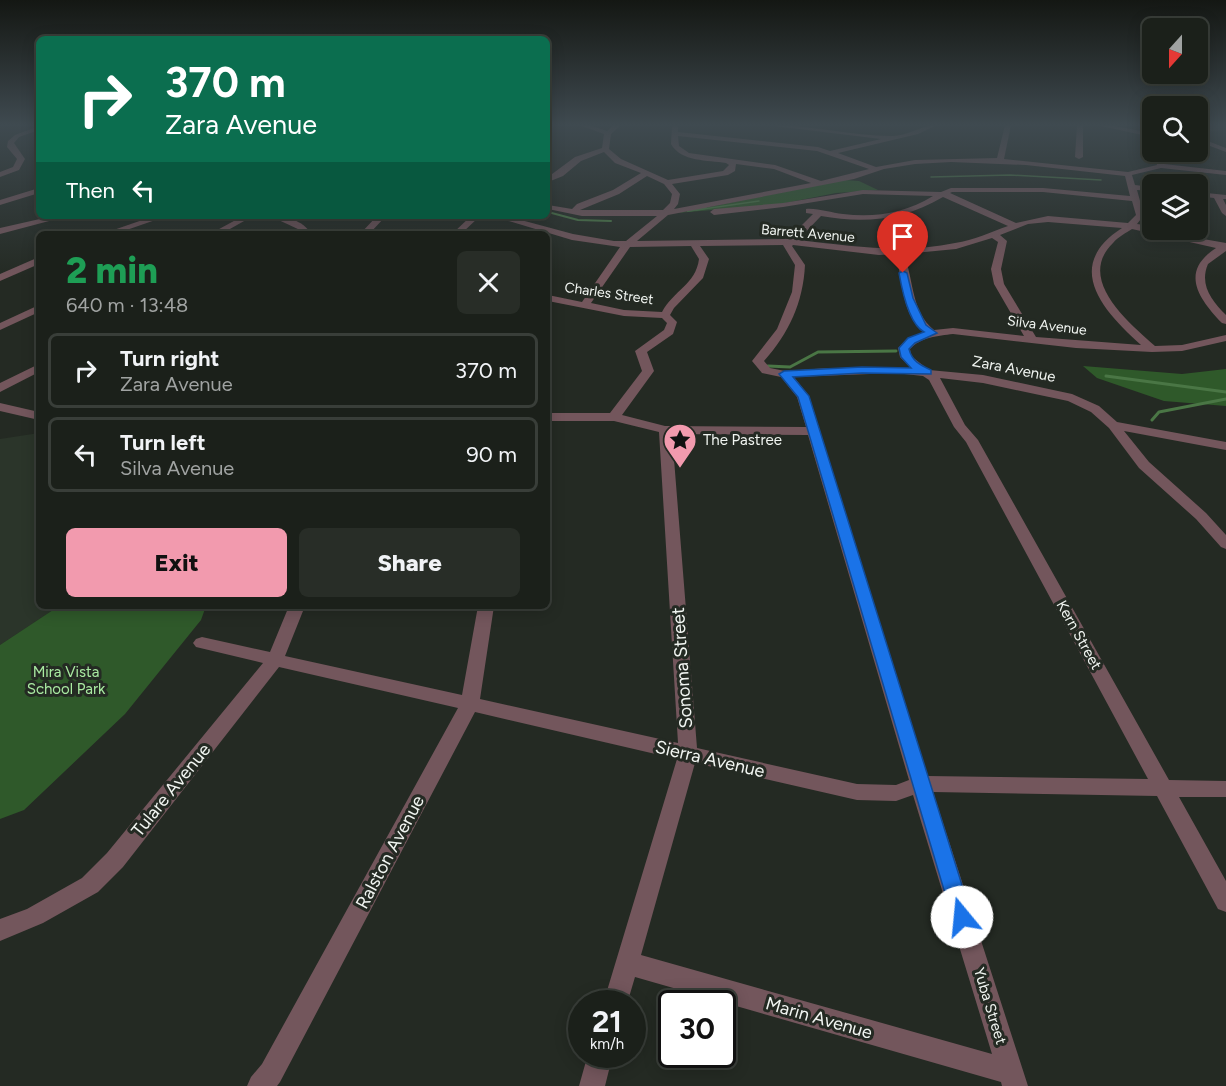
<!DOCTYPE html>
<meta charset="utf-8">
<style>
body{margin:0;font-family:Figtree,sans-serif;background:#282d27;color:#f1f3f6;height:100vh;display:flex;flex-direction:column;font-size:22px;white-space:nowrap}
*{box-sizing:border-box;margin:0}
p{font-size:20px;color:#a0a3a2}
.icon{flex:none;width:33px;height:33px;fill:none;stroke:currentColor;stroke-width:2;stroke-linecap:round;stroke-linejoin:round}
.map{position:relative;flex:1;overflow:hidden}
.sheet{position:absolute;left:36px;top:231px;width:514px;height:378px;display:flex;flex-direction:column;background:#1b201a;border-radius:9px;box-shadow:0 3px 15px #0003,0 0 0 2px #393e39}
.sheet>*{flex:none}
.banner{position:absolute;left:36px;top:36px;width:514px;height:183px;border-radius:9px;box-shadow:0 3px 15px #0003,0 0 0 2px #393e39;background:#0b6e4f;color:#fff;overflow:hidden}
.needle{width:39px;rotate:201deg}
.buttons{position:absolute;left:1142px;top:18px;display:grid;gap:12px}
.buttons a{display:grid;place-items:center;width:66px;height:66px;border-radius:9px;background:#1b201a;box-shadow:0 3px 15px #0003,0 0 0 2px #393e39;font-size:30px}
.speed{position:absolute;left:568px;top:990px;display:flex;gap:12px;font-size:30px;font-weight:700;text-align:center}
.speed>*{display:grid;place-content:center;width:78px;height:78px;border-radius:50%;background:#1b201a;box-shadow:0 3px 15px #0003,0 0 0 2px #393e39;line-height:1}
.speed small{font-size:15px;font-weight:400}
.speed .limit{border:3px solid #111;border-radius:9px;background:#fff;color:#111}
.pin{position:absolute;display:grid;place-items:center;width:51px;height:51px;color:#fff;margin:-62px -26px;border-radius:50% 50% 50% 0;rotate:-45deg;box-shadow:0 0 6px #0007}
.pin .icon{rotate:45deg}
.me{position:absolute;width:66px;margin:-33px;rotate:343deg;stroke-linejoin:round;filter:drop-shadow(0 0 4px #0008)}
.turn{display:flex;align-items:center;gap:21px;height:126px;padding:0 30px;font-size:27px}
.turn .icon{width:78px;height:78px;stroke-width:2.5}
.turn b{display:block;font-size:42px;line-height:51px}
.then{display:flex;align-items:center;height:57px;padding:0 30px;background:#0003;gap:12px;font-size:22px}
.round{display:grid;place-items:center;flex:none;width:63px;height:63px;border-radius:9px;background:#282d27}
.overview{display:flex;align-items:center;justify-content:space-between;height:102px;padding:0 30px}
h1{font-size:36px;font-weight:800;line-height:45px;color:#1e9e55}
.cta{display:flex;gap:12px;margin-top:auto;padding:12px 30px}
.cta a{flex:1;height:69px;border-radius:9px;background:#f29aae;color:#111;font-size:24px;font-weight:800;line-height:69px;text-align:center}
.cta a+a{background:#282d27;color:#f1f3f6}
ul{padding:0;list-style:none}
li{display:flex;align-items:center;gap:18px;height:75px;margin:0 12px 9px;padding:0 18px;border:3px solid #393e39;border-radius:9px}
li div{flex:1}
li b{display:block;font-size:22px}
li em{font-style:normal}
.map>svg:first-child{display:block}
.built{fill:#2b352a}
.green{fill:#2f592a}
.lines{fill:none;stroke-linecap:round;stroke-linejoin:round}
.stream-far2{stroke:#4a7645;stroke-width:1.5}
.stream-far1{stroke:#4a7645;stroke-width:2}
.stream{stroke:#4a7645;stroke-width:3}
.minor{fill:#73565c;fill-rule:evenodd}
.wall{fill:#3c413b}
.route{fill:#1a73e8;stroke:#114b97;stroke-width:1.5}
.labels{text-anchor:middle;stroke-width:6;stroke-linejoin:round;paint-order:stroke}
.far-street-label{font-size:14px;fill:#f1f5f1;stroke:#242a23}
.street-label{font-size:15px;fill:#f1f5f1;stroke:#242a23}
.poi-label{font-size:15px;fill:#f1f5f1;stroke:#242a23;text-anchor:start}
.park-label{font-size:15px;fill:#a9eaa1;stroke:#242a23}
.near-street-label{font-size:18px;fill:#f1f5f1;stroke:#242a23}
</style>
<div class="map">
<svg width="1226" height="1086" viewBox="0 0 1226 1086">
<rect width="100%" height="100%" fill="#242a23"/>
<path class="built" d="M 39,433 L 39,606 L 59,606 L 0,645 L 0,439 Z"/>
<path class="green" d="M 845,180 L 859,181 L 878,190 L 836,193 L 780,204 L 677,213 Z
M 1083,366 L 1182,374 L 1226,369 L 1226,406 L 1164,401 L 1097,378 Z
M 59,606 L 206,606 L 201,620 L 125,714 L 24,810 L 0,819 L 0,645 Z"/>
<g class="lines">
<path class="stream-far2" d="M 931,177 L 1010,175 L 1101,180
M 696,210 L 759,201"/>
<path class="stream-far1" d="M 688,211 L 706,208
M 548,212 L 578,220 L 611,221"/>
<path class="stream" d="M 768,366 L 790,367 L 818,352 L 896,351
M 1106,376 L 1226,392
M 1152,420 L 1159,412 L 1226,399"/>
<path class="minor" d="M 579,125 L 589,125 L 607,131 L 614,125 L 621,125 L 611,134 L 609,149 L 621,159 L 668,180 L 723,171 L 729,165 L 726,163 C 708,160 681,162 671,144 L 672,127 L 675,125 L 678,127 L 678,132 L 818,147 L 830,151 L 881,139 L 766,125 C 808,124 850,136 892,136 C 908,136 922,125 937,125 L 918,134 L 838,153 L 876,167 L 915,160 L 997,158 L 1005,125 L 1011,125 L 1004,159 L 1128,172 L 1157,165 L 1153,152 L 1160,152 L 1164,164 L 1226,171 L 1226,175 L 1161,168 L 1132,175 L 1135,185 L 1152,187 L 1152,191 L 1137,190 L 1144,215 L 1137,224 L 1152,226 L 1152,230 L 1226,243 L 1226,251 L 1208,264 C 1199,285 1212,301 1226,315 L 1226,324 L 1222,323 C 1199,299 1179,272 1216,248 L 1132,229 C 1126,233 1118,237 1113,243 C 1076,279 1128,322 1155,346 L 1182,345 L 1226,335 L 1226,341 L 1182,351 L 1152,352 L 1076,348 L 953,334 C 938,336 921,337 910,349 L 911,356 L 929,370 L 983,375 L 1072,394 L 1099,406 L 1117,422 L 1226,442 L 1226,450 L 1124,431 L 1149,462 L 1206,513 L 1226,535 L 1226,549 L 1221,547 L 1196,519 L 1139,468 L 1109,428 L 1091,412 L 1068,401 L 983,383 L 940,378 L 965,425 L 978,440 L 1169,780 L 1226,781 L 1226,797 L 1179,797 L 1226,881 L 1226,912 L 1218,909 L 1157,796 L 933,792 L 1028,1086 L 1002,1086 L 1001,1082 L 635,977 L 627,1004 L 603,1004 L 677,759 L 475,712 L 280,1082 L 277,1086 L 247,1086 L 251,1077 L 262,1064 L 458,708 L 279,667 L 123,867 L 98,892 L 43,923 L 0,941 L 0,919 L 27,909 L 82,878 L 107,853 L 263,663 L 196,647 L 193,643 L 196,639 L 202,637 L 270,652 L 289,606 L 305,606 L 285,656 L 462,695 L 478,606 L 494,606 L 480,699 L 678,743 L 659,432 L 614,421 L 548,421 L 548,413 L 610,413 L 642,371 L 635,351 L 664,330 L 667,323 L 662,318 L 624,316 L 548,301 L 548,295 L 582,302 L 620,247 L 572,240 L 492,216 L 506,216 L 573,234 L 614,241 L 626,241 L 657,216 L 582,216 L 548,209 L 548,205 L 572,209 L 577,204 L 613,190 L 641,173 L 615,163 L 604,152 L 581,161 L 563,176 L 548,182 L 548,177 L 575,157 L 602,148 L 604,134 ZM 678,136 L 817,151 L 869,169 L 821,181 L 775,165 L 689,153 L 679,146 ZM 951,162 L 1026,165 L 1125,176 L 1130,196 L 1043,188 L 951,188 L 941,192 L 863,190 L 783,203 L 714,209 L 710,212 L 714,215 L 783,207 L 863,194 L 933,196 C 905,213 875,218 843,214 C 831,213 818,208 806,209 L 806,213 L 813,214 L 788,239 L 637,241 L 668,215 L 854,179 L 884,169 L 915,164 ZM 736,164 L 774,169 L 811,183 L 674,209 L 678,204 L 680,194 L 672,184 L 728,175 L 735,171 ZM 647,176 L 664,184 L 672,194 L 670,203 L 663,210 L 580,210 L 619,194 ZM 952,192 L 1043,192 L 1132,201 L 1136,215 L 1128,223 L 1048,216 L 1016,223 L 950,193 ZM 943,197 L 1008,226 C 991,232 974,240 955,243 C 903,254 851,246 798,240 L 821,216 C 865,224 904,220 943,197 ZM 1048,222 L 1122,228 C 1063,266 1102,310 1141,345 L 1036,337 L 1004,284 L 1001,269 L 1007,241 L 1000,235 L 1028,224 ZM 992,238 L 998,242 L 991,269 L 994,284 L 1024,336 L 953,328 L 934,330 C 911,311 914,281 904,254 L 956,249 ZM 783,245 L 795,265 L 792,292 L 777,329 L 752,361 L 762,373 L 781,377 L 797,397 L 806,427 L 665,426 L 622,415 L 654,371 L 647,352 L 673,334 L 677,322 L 670,315 L 674,308 L 703,278 L 709,259 L 700,246 ZM 793,245 L 879,255 L 895,254 C 904,281 900,313 924,332 L 907,339 L 898,348 L 900,357 L 911,368 L 829,368 L 785,371 L 770,368 L 764,361 C 789,333 803,303 805,265 L 792,246 ZM 691,246 L 699,259 C 696,284 673,291 662,312 L 624,310 L 591,303 L 630,247 ZM 895,373 L 923,376 L 929,380 L 954,427 L 966,442 L 1148,779 L 927,776 L 809,396 L 794,377 ZM 672,434 L 808,435 L 909,780 L 896,785 L 857,784 L 697,748 ZM 695,763 L 857,800 L 896,801 L 913,795 L 992,1054 L 641,955 Z
M 1077,125 L 1083,125 L 1083,157 L 1079,159 L 1075,157 Z
M 1096,125 L 1109,125 L 1152,133 L 1152,137 Z
M 39,126 L 39,130 L 19,137 L 14,143 L 25,159 L 19,170 L 0,177 L 0,172 L 13,167 L 17,159 L 7,147 L 8,141 L 15,135 Z
M 1197,137 L 1226,148 L 1226,152 L 1197,141 Z
M 39,188 L 39,193 L 0,205 L 0,200 Z
M 1197,192 L 1226,195 L 1226,199 L 1223,199 L 1226,205 L 1226,216 L 1222,213 L 1214,198 L 1197,196 Z
M 53,216 L 68,216 L 0,234 L 0,228 Z
M 154,216 L 167,216 L 115,234 L 102,234 Z
M 243,216 L 253,216 L 221,234 L 210,234 Z
M 270,216 C 284,216 304,220 311,234 L 303,234 L 300,230 Z
M 377,216 L 386,216 L 369,234 L 360,234 Z
M 471,216 L 480,216 L 461,234 L 452,234 Z
M 39,257 L 39,264 L 0,281 L 0,274 Z
M 39,305 L 39,312 L 0,330 L 0,323 Z
M 39,364 L 39,372 L 0,392 L 0,383 Z
M 0,403 L 39,412 L 39,420 L 0,411 Z
M 588,1054 L 613,1054 L 605,1086 L 579,1086 Z"/>
</g>
<path class="wall" d="M 1197,125 L 1226,125 L 1226,130 L 1197,131 Z"/>
<linearGradient id="sky" x2="0" y2="1"><stop stop-color="#141713"/><stop offset="0.45" stop-color="#3f4a50"/><stop offset="1" stop-color="#3f4a50" stop-opacity="0"/></linearGradient>
<rect width="1226" height="277" fill="url(#sky)"/>
<path class="route" d="M 903,271 L 907,273 L 913,298 L 926,325 L 937,333 L 915,343 L 909,349 C 912,361 920,365 931,370 L 931,374 L 862,373 L 793,377 L 809,396 L 972,917 L 969,924 L 962,927 L 955,924 L 952,917 L 798,397 L 779,374 L 784,371 L 862,367 L 911,368 L 901,357 L 899,348 L 908,338 L 924,332 C 909,324 902,290 899,273 Z"/>
<defs>
<g id="sight-pin" transform="scale(1.725)"><path d="M0 17L-7.5 6A9.5 9.5 0 1 1 7.5 6Z" fill="#f29aae" stroke="#242a23"/><path d="M0-6L1.8-2.2L6-1.7L2.9 1.2L3.7 5.4L0 3.3L-3.7 5.4L-2.9 1.2L-6-1.7L-1.8-2.2Z" fill="#111"/></g>
</defs>
<g fill-rule="evenodd">
<use href="#sight-pin" x="680" y="440"/>
</g>
<g class="labels">
<g class="far-street-label">
<text transform="translate(808 233) rotate(5)" y="5">Barrett Avenue</text>
<text transform="translate(609 293) rotate(8)" y="5">Charles Street</text>
<text transform="translate(1047 325) rotate(7)" y="5">Silva Avenue</text>
</g>
<g class="street-label">
<text transform="translate(1014 369) rotate(11)" y="5">Zara Avenue</text>
<text transform="translate(1079 635) rotate(61)" y="5">Kern Street</text>
<text transform="translate(990 1006) rotate(73)" y="5">Yuba Street</text>
</g>
<g class="poi-label">
<text x="703" y="445">The Pastree</text>
</g>
<g class="park-label">
<text x="66" y="677">Mira Vista<tspan x="66" dy="17">School Park</tspan></text>
</g>
<g class="near-street-label">
<text transform="translate(682 668) rotate(-94)" y="6">Sonoma Street</text>
<text transform="translate(710 759) rotate(13)" y="6">Sierra Avenue</text>
<text transform="translate(171 790) rotate(-51)" y="6">Tulare Avenue</text>
<text transform="translate(390 852) rotate(-62)" y="6">Ralston Avenue</text>
<text transform="translate(819 1018) rotate(16)" y="6">Marin Avenue</text>
</g>
</g>
</svg>
<div class="buttons">
<a><svg class="needle" viewBox="-14 -14 28 28"><path d="M0-13l5 13h-10z" fill="#e53935"/><path d="M0 13l5-13h-10z" fill="#a0a3a2"/></svg></a>
<a><svg class="icon" aria-label="search" viewBox="0 0 24 24"><circle cx="10" cy="10" r="6"/><path d="M15 15l6 6"/></svg></a>
<a><svg class="icon" aria-label="layers" viewBox="0 0 24 24"><path d="M12 4l9 5-9 5-9-5zM3 14l9 5 9-5"/></svg></a>
</div>
<div class="speed"><div>21<small>km/h</small></div><div class="limit">30</div></div>
<div class="pin" style="left:903px;top:273px;background:#d93025"><svg class="icon" aria-label="arrive" viewBox="0 0 24 24"><path d="M6 21V4h12l-3 4 3 4H6"/></svg></div>
<svg class="me" style="left:962px;top:917px" viewBox="-20 -20 40 40"><circle r="19" fill="#fff"/><path d="M0-13L10 11 0 6-10 11z" fill="#1a73e8"/></svg>
<div class="banner">
<div class="turn"><svg class="icon" aria-label="right" viewBox="0 0 24 24"><path d="M7 20v-9h11M14 6l5 5-5 5"/></svg><div><b>370 m</b>Zara Avenue</div></div>
<div class="then">Then<svg class="icon" aria-label="left" viewBox="0 0 24 24"><path d="M17 20v-9H6M10 6l-5 5 5 5"/></svg></div>
</div>
<section class="sheet">
<div class="overview"><div><h1>2 min</h1><p>640 m · 13:48</p></div><a class="round"><svg class="icon" aria-label="close" viewBox="0 0 24 24"><path d="M6 6l12 12M18 6L6 18"/></svg></a></div>
<ul>
<li><svg class="icon" aria-label="right" viewBox="0 0 24 24"><path d="M7 20v-9h11M14 6l5 5-5 5"/></svg><div><b>Turn right</b><p>Zara Avenue</p></div><em>370 m</em></li>
<li><svg class="icon" aria-label="left" viewBox="0 0 24 24"><path d="M17 20v-9H6M10 6l-5 5 5 5"/></svg><div><b>Turn left</b><p>Silva Avenue</p></div><em>90 m</em></li>
</ul>
<div class="cta"><a>Exit</a><a>Share</a></div>
</section>
</div>
